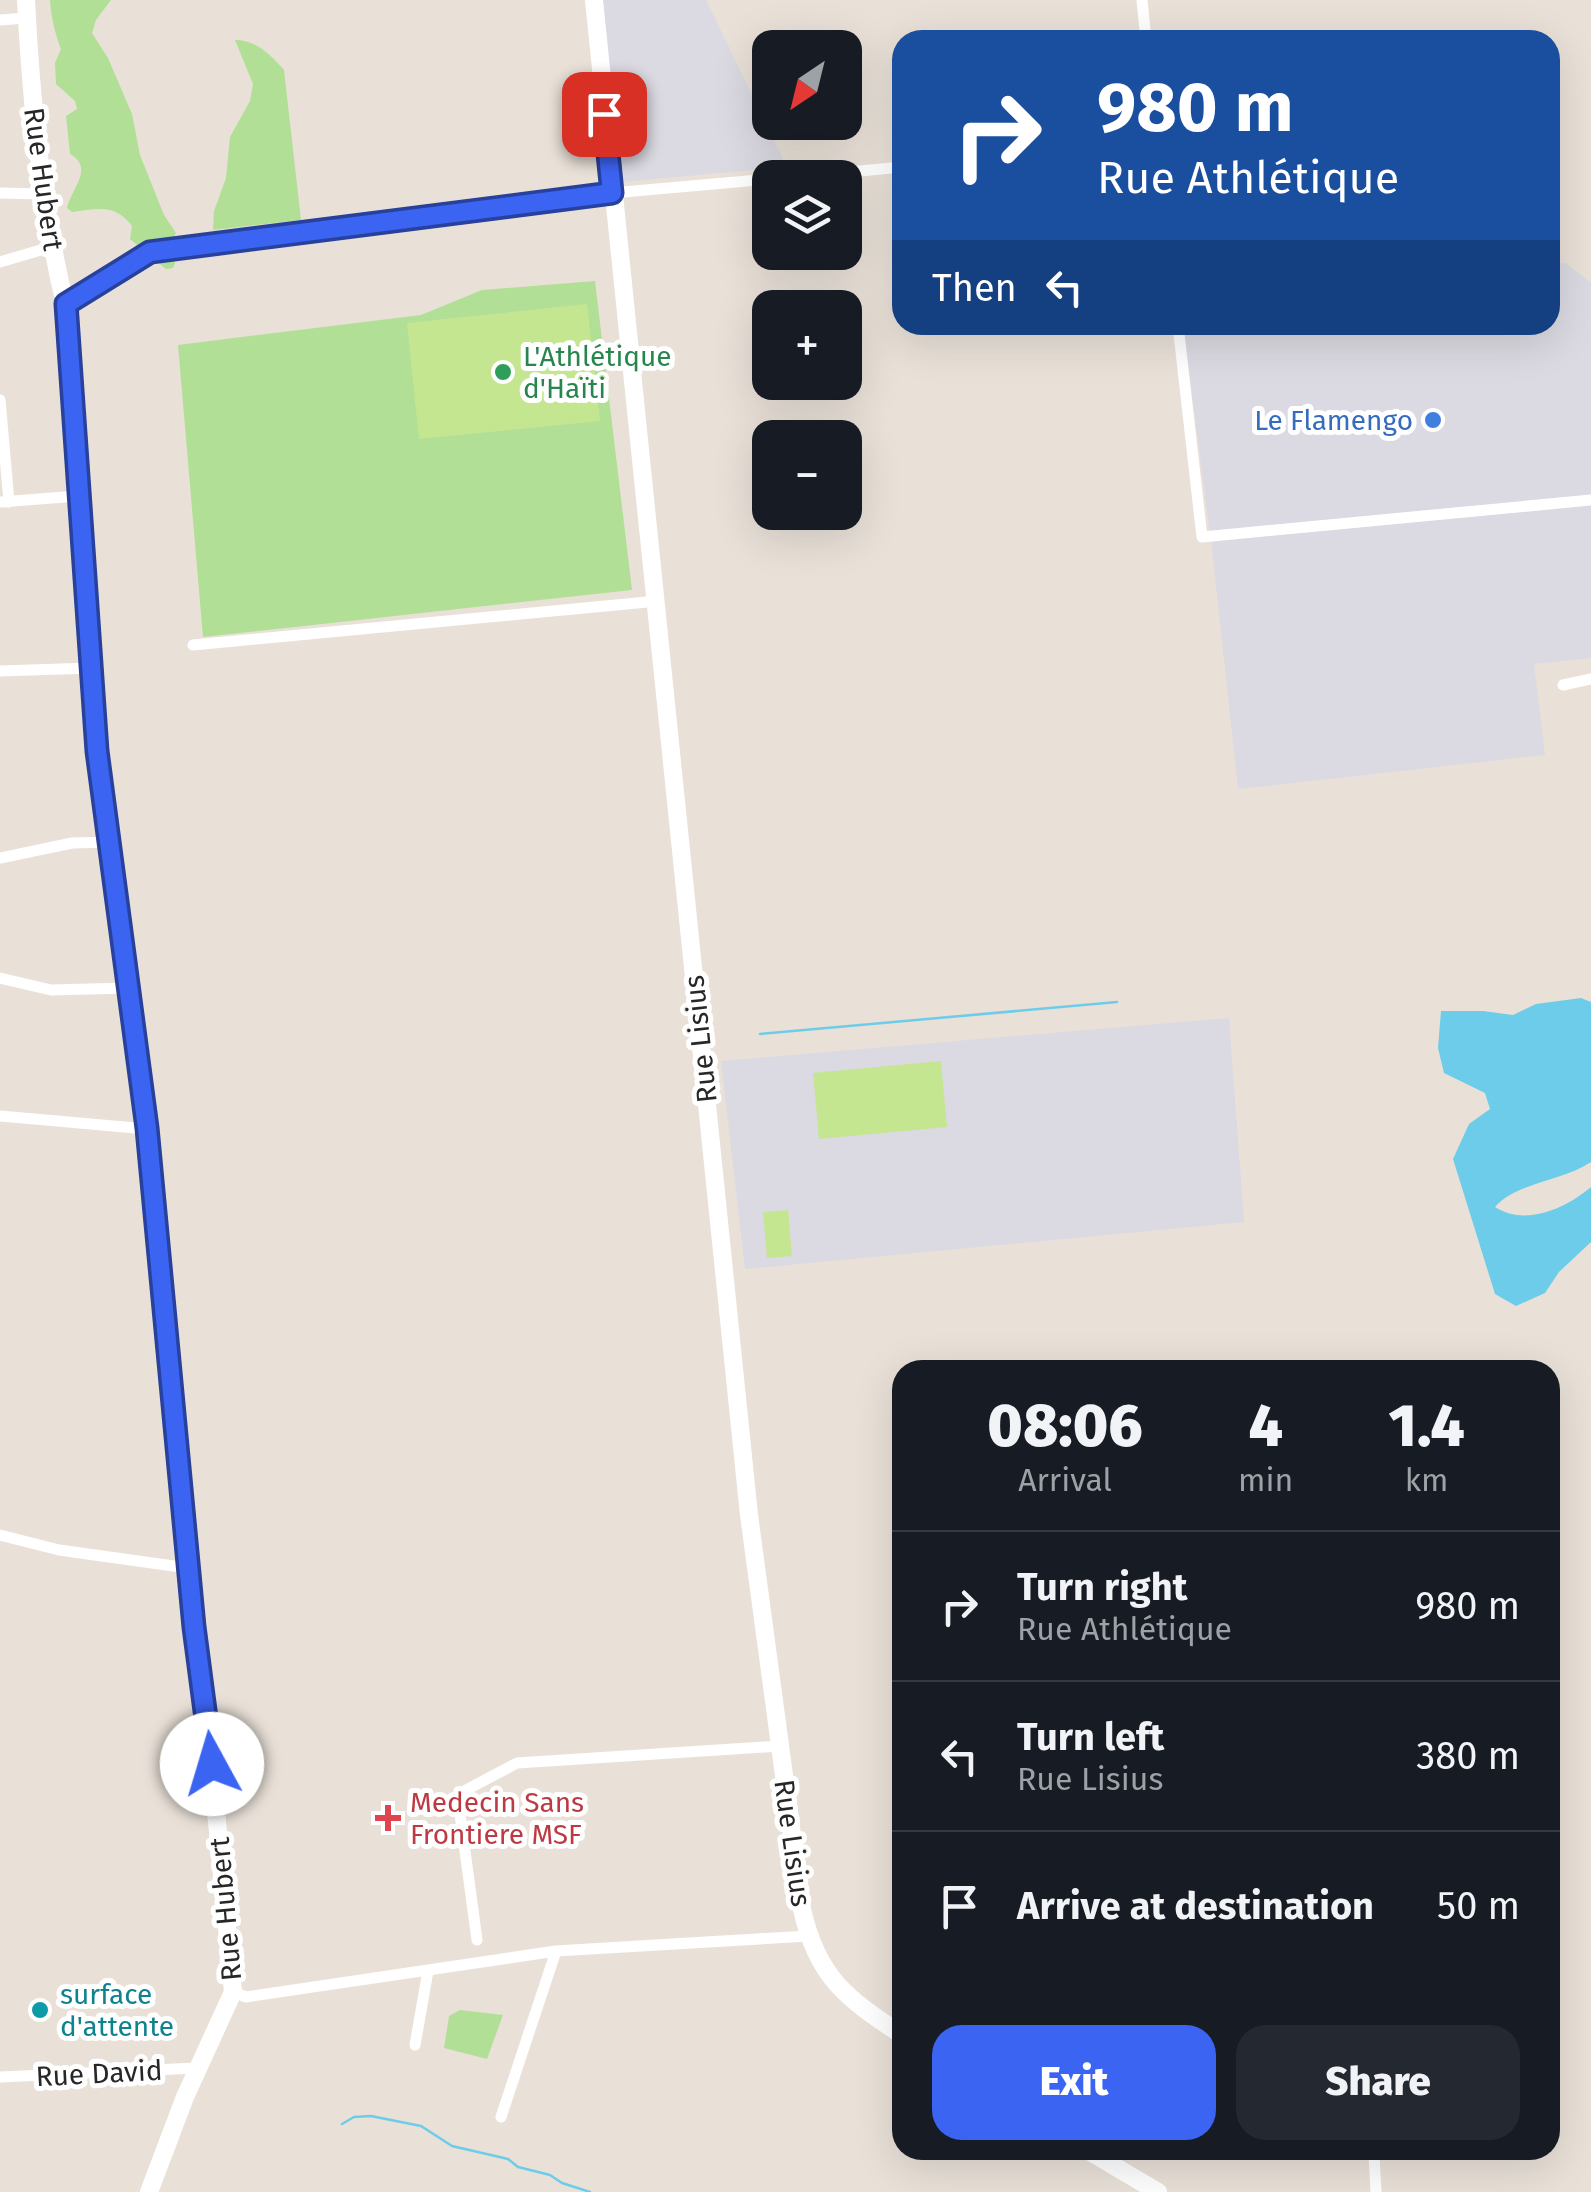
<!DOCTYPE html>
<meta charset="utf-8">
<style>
body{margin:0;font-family:"Fira Sans",sans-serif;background:#242831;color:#f1f3f6;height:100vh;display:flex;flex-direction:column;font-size:38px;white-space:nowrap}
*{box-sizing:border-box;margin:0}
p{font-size:32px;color:#9ea1a6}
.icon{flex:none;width:55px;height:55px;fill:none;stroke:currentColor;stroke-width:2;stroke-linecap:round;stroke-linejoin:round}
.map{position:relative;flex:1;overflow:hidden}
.details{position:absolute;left:892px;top:1360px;width:668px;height:800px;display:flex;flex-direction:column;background:#171b24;border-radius:30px;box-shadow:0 10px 40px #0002}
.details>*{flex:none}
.guide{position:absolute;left:892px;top:30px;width:668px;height:305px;border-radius:30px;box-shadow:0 10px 40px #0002;background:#1a4fa0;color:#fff;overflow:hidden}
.needle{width:65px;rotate:215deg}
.tools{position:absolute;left:752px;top:30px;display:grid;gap:20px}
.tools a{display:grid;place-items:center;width:110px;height:110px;border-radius:20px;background:#171b24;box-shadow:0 10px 40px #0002;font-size:50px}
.pin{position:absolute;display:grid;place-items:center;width:85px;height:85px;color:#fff;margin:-42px;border-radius:20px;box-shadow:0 5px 15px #0006}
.me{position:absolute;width:110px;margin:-55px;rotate:354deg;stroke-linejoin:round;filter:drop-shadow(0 0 8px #0008)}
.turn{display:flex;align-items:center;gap:35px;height:210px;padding:0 40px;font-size:45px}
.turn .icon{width:130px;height:130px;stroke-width:2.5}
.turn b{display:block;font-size:70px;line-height:85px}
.then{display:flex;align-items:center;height:95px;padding:0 40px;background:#0003;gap:20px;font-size:38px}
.eta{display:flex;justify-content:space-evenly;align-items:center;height:170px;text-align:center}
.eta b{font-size:60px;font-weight:800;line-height:70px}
.cta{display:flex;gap:20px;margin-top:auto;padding:20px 40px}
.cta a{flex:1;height:115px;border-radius:30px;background:#3c64f2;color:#fff;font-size:40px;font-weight:800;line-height:115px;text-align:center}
.cta a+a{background:#242831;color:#f1f3f6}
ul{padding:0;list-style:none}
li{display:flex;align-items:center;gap:30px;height:150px;padding:0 40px;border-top:2px solid #363941}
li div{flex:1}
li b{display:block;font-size:38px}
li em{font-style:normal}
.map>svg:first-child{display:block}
.industrial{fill:#dbd9e1}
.green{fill:#b1df96}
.pitch{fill:#c5e691}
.water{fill:#6dcce9}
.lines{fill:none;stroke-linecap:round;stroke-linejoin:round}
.stream{stroke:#6dcce9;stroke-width:2.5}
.street{stroke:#fff;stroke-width:11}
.secondary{stroke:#fff;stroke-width:18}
.route-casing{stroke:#27419d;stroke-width:25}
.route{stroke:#3c64f2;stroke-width:18}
.leisure-dot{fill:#2e9e5b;stroke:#fff;stroke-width:4}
.shop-dot{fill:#3f7fe0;stroke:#fff;stroke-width:4}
.health-dot{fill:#e0444e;stroke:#fff;stroke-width:4}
.culture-dot{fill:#0f9aa8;stroke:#fff;stroke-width:4}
.labels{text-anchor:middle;stroke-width:10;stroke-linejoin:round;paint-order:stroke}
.street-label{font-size:28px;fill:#272727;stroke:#fff}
.leisure-label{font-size:28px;fill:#27864d;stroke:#fff;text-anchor:start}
.shop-label{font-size:28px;fill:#366cbe;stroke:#fff;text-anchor:end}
.health-label{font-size:28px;fill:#be3a42;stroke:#fff;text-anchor:start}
.culture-label{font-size:28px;fill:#0d838f;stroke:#fff;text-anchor:start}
</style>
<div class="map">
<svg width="1591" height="2192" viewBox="0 0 1591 2192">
<rect width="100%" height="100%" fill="#e9e1d8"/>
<path class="industrial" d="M 602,0 L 706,0 L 787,167 L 622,182 Z
M 1550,263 L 1566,263 L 1591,283 L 1591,658 L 1534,664 L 1545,755 L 1238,789 L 1212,549 L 1183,325 L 1550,325 Z
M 1229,1018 L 1244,1222 L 745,1269 L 721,1061 Z"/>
<path class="green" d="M 50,0 L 111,0 L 96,20 L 92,33 L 108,58 L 132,114 L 140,155 L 164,215 L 176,233 L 169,248 L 175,263 L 173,268 L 166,269 L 130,239 L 132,226 C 115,203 97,209 72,212 L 67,208 C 71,189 95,168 70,154 L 66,116 L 77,109 L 75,101 L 56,84 L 55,63 L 61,49 C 55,34 51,16 50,0 Z
M 235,40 C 256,40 270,54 284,70 L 301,220 L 213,230 L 214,211 L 226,178 L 230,137 L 250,101 L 253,84 Z
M 595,281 L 632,590 L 203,637 L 178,345 L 421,315 L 482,290 Z
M 460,2010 L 503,2015 L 487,2059 L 444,2048 L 449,2016 Z"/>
<path class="pitch" d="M 587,304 L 600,421 L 419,439 L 407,323 Z
M 941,1061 L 947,1127 L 819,1139 L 813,1073 Z
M 788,1210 L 792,1256 L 767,1258 L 763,1212 Z"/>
<path class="water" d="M 1581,998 L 1591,1002 L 1591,1162 C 1561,1182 1517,1182 1495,1207 C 1526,1227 1566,1208 1591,1187 L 1591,1242 L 1559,1272 L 1545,1293 L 1516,1306 L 1495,1294 L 1453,1159 L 1469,1124 L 1490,1109 L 1485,1093 L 1444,1073 L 1438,1048 L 1441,1011 L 1483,1011 L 1513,1015 L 1536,1004 Z"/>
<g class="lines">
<path class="stream" d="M 760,1034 L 1117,1002
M 342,2124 L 354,2117 L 371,2116 L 421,2126 L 452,2146 L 508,2159 L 518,2167 L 550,2175 L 562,2183 L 590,2192"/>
<path class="street" d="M 1142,0 L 1146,40
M 0,20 L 26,18
M 787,178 L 902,167
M 0,193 L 43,194
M 0,262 L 51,247
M 65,304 L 150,252 L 612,193 L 770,179
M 1178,325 L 1202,537 L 1591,500
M 0,400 L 9,502
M 0,502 L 78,496
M 193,645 L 658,601
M 0,671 L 92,668
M 1563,685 L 1591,679
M 0,858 L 72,843 L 109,842
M 0,978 L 51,990 L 129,988
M 0,1116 L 147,1129
M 0,1535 L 59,1550 L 188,1568
M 477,1940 L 460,1814 L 461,1801 L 466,1790 L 517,1763 L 780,1746
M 233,1992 L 246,1997 L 556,1951 L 808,1936
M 415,2045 L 428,1971
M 0,2077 L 197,2068
M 501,2117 L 556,1951
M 1374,2154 L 1376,2192"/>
<path class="secondary" d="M 26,0 C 31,102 41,205 65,304 L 97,751 L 147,1129 L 195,1641 L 208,1726 L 233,1992 L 185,2097 L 149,2192
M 594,0 L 749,1515 L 802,1909 C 817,1977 846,1998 902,2035
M 1087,2150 L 1158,2192"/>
</g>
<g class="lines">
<g class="route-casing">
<path id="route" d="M 212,1764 L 194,1627 L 147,1128 L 97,751 L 66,304 L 150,252 L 612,193 L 604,114"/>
</g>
<use href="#route" class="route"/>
</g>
<circle class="leisure-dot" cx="503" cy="372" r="10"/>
<circle class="shop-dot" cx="1433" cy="420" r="10"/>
<path class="health-dot" d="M383 1803h10v10h10v10h-10v10h-10v-10h-10v-10h10z"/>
<circle class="culture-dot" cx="40" cy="2010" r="10"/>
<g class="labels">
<g class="street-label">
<text transform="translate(44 179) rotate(82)" y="10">Rue Hubert</text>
<text transform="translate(700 1039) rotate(-96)" y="10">Rue Lisius</text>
<text transform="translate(793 1843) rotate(82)" y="10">Rue Lisius</text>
<text transform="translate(225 1909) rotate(-95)" y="10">Rue Hubert</text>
<text transform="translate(99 2073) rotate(-3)" y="10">Rue David</text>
</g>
<g class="leisure-label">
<text x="523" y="366">L'Athlétique<tspan x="523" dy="32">d'Haïti</tspan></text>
</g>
<g class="shop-label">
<text x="1413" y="430">Le Flamengo</text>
</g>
<g class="health-label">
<text x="410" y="1812">Medecin Sans<tspan x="410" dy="32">Frontiere MSF</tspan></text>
</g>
<g class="culture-label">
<text x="60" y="2004">surface<tspan x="60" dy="32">d'attente</tspan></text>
</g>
</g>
</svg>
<div class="tools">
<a><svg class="needle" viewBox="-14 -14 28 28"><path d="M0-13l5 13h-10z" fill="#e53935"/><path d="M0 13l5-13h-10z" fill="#9ea1a6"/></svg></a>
<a><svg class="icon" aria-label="layers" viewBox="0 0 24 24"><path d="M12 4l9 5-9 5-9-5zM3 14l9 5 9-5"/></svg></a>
<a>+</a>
<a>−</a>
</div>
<div class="pin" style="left:604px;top:114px;background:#d93025"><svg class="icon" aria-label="arrive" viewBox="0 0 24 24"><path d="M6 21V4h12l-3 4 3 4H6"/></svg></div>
<svg class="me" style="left:212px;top:1764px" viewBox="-20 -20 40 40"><circle r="19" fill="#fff"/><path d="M0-13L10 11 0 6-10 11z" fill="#3c64f2"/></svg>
<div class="guide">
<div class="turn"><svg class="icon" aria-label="right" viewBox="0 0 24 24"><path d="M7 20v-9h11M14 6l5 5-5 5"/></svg><div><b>980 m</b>Rue Athlétique</div></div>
<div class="then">Then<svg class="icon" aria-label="left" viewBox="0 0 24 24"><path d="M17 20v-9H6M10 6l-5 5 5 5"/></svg></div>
</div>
<section class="details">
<div class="eta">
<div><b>08:06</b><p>Arrival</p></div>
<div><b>4</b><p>min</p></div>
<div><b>1.4</b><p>km</p></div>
</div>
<ul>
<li><svg class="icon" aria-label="right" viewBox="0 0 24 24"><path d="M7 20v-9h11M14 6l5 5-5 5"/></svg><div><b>Turn right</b><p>Rue Athlétique</p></div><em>980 m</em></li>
<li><svg class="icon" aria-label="left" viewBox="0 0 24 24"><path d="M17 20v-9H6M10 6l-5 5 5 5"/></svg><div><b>Turn left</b><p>Rue Lisius</p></div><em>380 m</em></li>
<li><svg class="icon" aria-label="arrive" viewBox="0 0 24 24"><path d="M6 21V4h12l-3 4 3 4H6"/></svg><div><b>Arrive at destination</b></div><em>50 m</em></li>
</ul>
<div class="cta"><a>Exit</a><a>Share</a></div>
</section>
</div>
